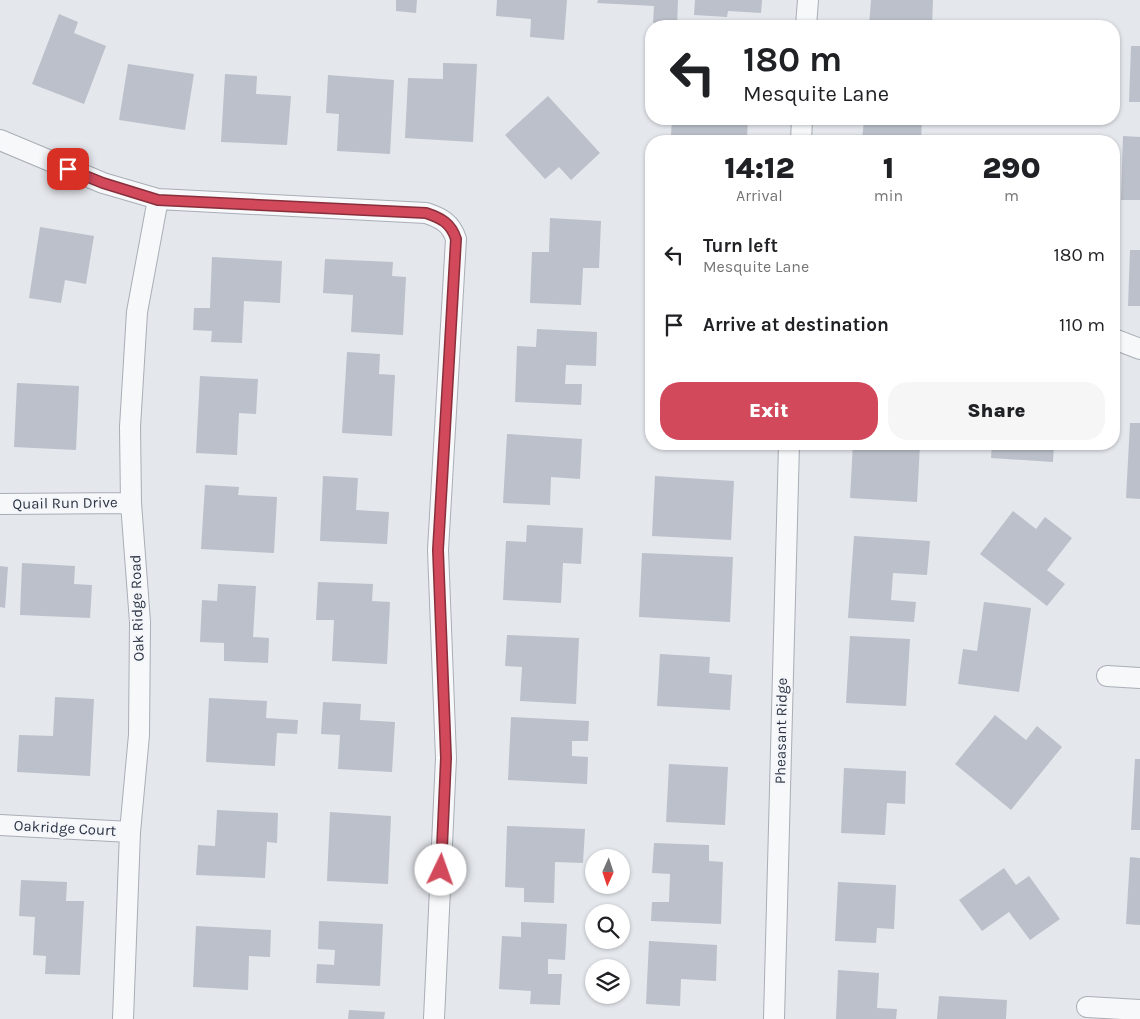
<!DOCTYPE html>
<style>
body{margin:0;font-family:Karla,sans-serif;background:#f6f6f6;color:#202124;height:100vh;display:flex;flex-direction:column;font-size:19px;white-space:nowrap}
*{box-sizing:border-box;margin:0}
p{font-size:16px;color:#757577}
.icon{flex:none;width:28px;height:28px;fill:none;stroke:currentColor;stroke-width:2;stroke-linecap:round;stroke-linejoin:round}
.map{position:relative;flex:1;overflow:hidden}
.sheet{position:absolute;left:645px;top:135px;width:475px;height:315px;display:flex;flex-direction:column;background:#fff;border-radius:20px;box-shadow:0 1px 4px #0004}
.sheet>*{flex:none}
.top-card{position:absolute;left:645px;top:20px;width:475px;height:105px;border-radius:20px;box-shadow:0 1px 4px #0004;background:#fff;color:#202124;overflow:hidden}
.needle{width:32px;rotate:183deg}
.controls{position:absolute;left:585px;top:849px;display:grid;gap:10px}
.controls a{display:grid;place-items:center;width:45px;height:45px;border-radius:50%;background:#fff;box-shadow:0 1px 4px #0004;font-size:25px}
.pin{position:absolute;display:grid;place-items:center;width:42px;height:42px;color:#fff;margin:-21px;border-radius:10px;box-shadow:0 2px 8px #0006}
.me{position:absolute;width:55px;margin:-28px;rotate:3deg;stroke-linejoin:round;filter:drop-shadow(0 0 4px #0008)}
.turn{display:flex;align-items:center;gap:18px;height:105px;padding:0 15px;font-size:22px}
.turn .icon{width:65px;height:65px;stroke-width:2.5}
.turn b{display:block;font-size:35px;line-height:42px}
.eta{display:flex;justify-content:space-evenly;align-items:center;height:85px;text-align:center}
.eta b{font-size:30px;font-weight:800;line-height:35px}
.cta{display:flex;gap:10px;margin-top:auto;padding:10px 15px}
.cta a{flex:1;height:58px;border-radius:20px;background:#d1495b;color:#fff;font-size:20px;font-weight:800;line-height:58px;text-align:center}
.cta a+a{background:#f6f6f6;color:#202124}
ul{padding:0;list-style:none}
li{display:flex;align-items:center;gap:15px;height:70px;padding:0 15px}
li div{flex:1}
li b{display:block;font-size:19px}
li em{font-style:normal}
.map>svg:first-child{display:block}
.building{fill:#bbc0ca}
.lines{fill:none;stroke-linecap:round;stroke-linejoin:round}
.street-casing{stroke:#a9aeb7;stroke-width:22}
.street{stroke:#f7f8fa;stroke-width:20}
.route-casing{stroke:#882f3b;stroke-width:12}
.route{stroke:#d1495b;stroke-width:9}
.labels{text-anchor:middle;stroke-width:4.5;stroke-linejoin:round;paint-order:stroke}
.street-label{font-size:15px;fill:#2b3445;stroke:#f4f6f9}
</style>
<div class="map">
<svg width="1140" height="1019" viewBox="0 0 1140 1019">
<rect width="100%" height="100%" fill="#e4e7ec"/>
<path class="building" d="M 396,0 L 417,0 L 416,13 L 396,11 Z
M 497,0 L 567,0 L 564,40 L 530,37 L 531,19 L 496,16 Z
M 598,0 L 678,0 L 677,25 L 653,23 L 654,6 L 597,3 Z
M 695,0 L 762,0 L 761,13 L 728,11 L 727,17 L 694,15 Z
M 871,0 L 933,0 L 932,26 L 869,26 Z
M 59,14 L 78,22 L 74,33 L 106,46 L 84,104 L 32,84 Z
M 1131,46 L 1140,46 L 1140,102 L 1129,102 Z
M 443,63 L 477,64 L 473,142 L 405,138 L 408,78 L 443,79 Z
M 128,64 L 194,74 L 185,130 L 119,120 Z
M 225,74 L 257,76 L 256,94 L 291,96 L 287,145 L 221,142 Z
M 328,75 L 394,80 L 390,154 L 337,151 L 339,114 L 326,113 Z
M 548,96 L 600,153 L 571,180 L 559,167 L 545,179 L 505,135 Z
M 672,119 L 748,119 L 747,139 L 671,135 Z
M 864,119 L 922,119 L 921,141 L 862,141 Z
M 1123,136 L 1140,137 L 1140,200 L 1121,200 Z
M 550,218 L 601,221 L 599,268 L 583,268 L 581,305 L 530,303 L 532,252 L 549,252 Z
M 40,227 L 94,236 L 86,284 L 65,280 L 61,303 L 29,298 Z
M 1130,250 L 1140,250 L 1140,306 L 1128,306 Z
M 212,257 L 282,261 L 280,303 L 244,301 L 242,343 L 211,342 L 212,331 L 193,330 L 194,308 L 210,308 Z
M 325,259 L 393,262 L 392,276 L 406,277 L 403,335 L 351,332 L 353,295 L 323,293 Z
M 537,329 L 597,332 L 596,366 L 566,365 L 565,384 L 582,384 L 581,405 L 515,402 L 517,346 L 536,347 Z
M 347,352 L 380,354 L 379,374 L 395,375 L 392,436 L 342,433 Z
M 200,376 L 258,379 L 256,414 L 239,413 L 237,455 L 196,453 Z
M 17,383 L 79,386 L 76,450 L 14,447 Z
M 1130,423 L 1140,423 L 1140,499 L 1126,498 Z
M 507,434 L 582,439 L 580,479 L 551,477 L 550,505 L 503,503 Z
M 853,444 L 920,444 L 917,502 L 850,498 Z
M 992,444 L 1054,444 L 1053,462 L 991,458 Z
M 323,476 L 358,478 L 356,510 L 389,512 L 387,544 L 320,541 Z
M 655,476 L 734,481 L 731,540 L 652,536 Z
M 205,485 L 239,487 L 238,495 L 277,497 L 274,553 L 201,549 Z
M 1013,511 L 1036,529 L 1045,517 L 1072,538 L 1047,570 L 1065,584 L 1047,606 L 980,554 Z
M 527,525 L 583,528 L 581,564 L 563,563 L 561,603 L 503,600 L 506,541 L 526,542 Z
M 854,536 L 930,541 L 927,575 L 893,573 L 891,600 L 916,602 L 914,622 L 848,618 Z
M 642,553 L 733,557 L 730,622 L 639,617 Z
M 22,563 L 75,566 L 74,584 L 92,585 L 90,618 L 20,615 Z
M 0,566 L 8,567 L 5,608 L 0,607 Z
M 318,582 L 373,584 L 372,601 L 390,602 L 387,664 L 332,661 L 334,620 L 316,620 Z
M 218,584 L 256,586 L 253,637 L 269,638 L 268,663 L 224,661 L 224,643 L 200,642 L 202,600 L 217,601 Z
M 984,602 L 1031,608 L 1019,692 L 958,684 L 963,649 L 977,651 Z
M 507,635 L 579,638 L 576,704 L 520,701 L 522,667 L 505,666 Z
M 850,636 L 910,639 L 906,706 L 846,703 Z
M 660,654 L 710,657 L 709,673 L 732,675 L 730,710 L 657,706 Z
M 55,697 L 94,699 L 90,776 L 17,772 L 19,735 L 53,736 Z
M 209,698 L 267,701 L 266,718 L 298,720 L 297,734 L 277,733 L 275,766 L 206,762 Z
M 323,702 L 361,704 L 360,720 L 395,722 L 392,772 L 338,769 L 340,735 L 321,734 Z
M 995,715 L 1026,740 L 1037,726 L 1062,747 L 1011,810 L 955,764 Z
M 511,717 L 589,721 L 588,741 L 572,741 L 572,756 L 588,757 L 587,784 L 508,780 Z
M 1135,759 L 1140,759 L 1140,830 L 1131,830 Z
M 669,764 L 728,767 L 725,825 L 666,822 Z
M 844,768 L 906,771 L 905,804 L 887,803 L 885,835 L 841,833 Z
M 217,810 L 278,813 L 277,843 L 267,842 L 265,878 L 196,875 L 198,845 L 215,846 Z
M 330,812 L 391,816 L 388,884 L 327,881 Z
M 507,826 L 585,829 L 583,863 L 555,862 L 554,903 L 524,902 L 524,888 L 505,887 Z
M 654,843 L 709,845 L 709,861 L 723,862 L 721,924 L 651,921 L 652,902 L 669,902 L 670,874 L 652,873 Z
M 1130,857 L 1140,858 L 1140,925 L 1126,924 Z
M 1004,868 L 1016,885 L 1029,876 L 1060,919 L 1030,940 L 1009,912 L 982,931 L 959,900 Z
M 21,880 L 67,882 L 66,901 L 84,901 L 80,975 L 45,974 L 46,956 L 33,955 L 35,917 L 19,916 Z
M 838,882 L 896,885 L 894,929 L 877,928 L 876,943 L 835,941 Z
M 319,921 L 383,924 L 380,986 L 316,983 L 317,964 L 334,965 L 335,950 L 318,949 Z
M 521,922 L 567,924 L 565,960 L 548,959 L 548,974 L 562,974 L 560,1005 L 530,1004 L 531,991 L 499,989 L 502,936 L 521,937 Z
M 196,926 L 271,930 L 270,957 L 249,956 L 248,990 L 193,987 Z
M 649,941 L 717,945 L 716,981 L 681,979 L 680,1006 L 646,1004 Z
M 838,970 L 879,973 L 877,1008 L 897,1009 L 896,1019 L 836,1019 Z
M 939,996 L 1007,1000 L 1006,1019 L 937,1019 Z
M 349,1010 L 385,1012 L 384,1019 L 348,1019 Z"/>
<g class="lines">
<g class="street-casing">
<path id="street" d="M 806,26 L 808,0
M 0,140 L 103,183 L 158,199 L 426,213 C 441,218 451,223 456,239 L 438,550 L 446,758 L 434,1019
M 801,141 L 802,119
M 1114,339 L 1140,349
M 0,504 L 131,503
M 1107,676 L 1140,678
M 0,825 L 130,832
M 1087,1007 L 1140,1010
M 123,1019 L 130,832 L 139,735 L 140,622 L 131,503 L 130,427 L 137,312 L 158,199
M 774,1019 L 789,444"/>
</g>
<use href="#street" class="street"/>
</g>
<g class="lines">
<g class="route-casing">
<path id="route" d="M 68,169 L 103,183 L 158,200 L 426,213 C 441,218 451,223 456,239 L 438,550 L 446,758 L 441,870"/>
</g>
<use href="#route" class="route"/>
</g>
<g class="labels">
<g class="street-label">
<text transform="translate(65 503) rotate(-1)" y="5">Quail Run Drive</text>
<text transform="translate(137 608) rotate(-92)" y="5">Oak Ridge Road</text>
<text transform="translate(781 731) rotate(-89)" y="5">Pheasant Ridge</text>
<text transform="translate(65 828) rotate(3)" y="5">Oakridge Court</text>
</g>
</g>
</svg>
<div class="controls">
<a><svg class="needle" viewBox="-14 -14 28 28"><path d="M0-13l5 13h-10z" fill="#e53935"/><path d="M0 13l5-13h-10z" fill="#757577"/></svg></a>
<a><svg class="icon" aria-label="search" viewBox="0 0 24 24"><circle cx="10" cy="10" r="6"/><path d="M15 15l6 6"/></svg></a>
<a><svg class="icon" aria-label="layers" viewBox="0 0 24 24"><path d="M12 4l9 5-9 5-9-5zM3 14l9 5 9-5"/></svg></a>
</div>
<div class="pin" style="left:68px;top:169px;background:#d93025"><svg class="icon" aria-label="arrive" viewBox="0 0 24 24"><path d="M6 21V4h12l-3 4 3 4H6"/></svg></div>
<svg class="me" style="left:441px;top:870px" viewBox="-20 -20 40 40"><circle r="19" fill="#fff"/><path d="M0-13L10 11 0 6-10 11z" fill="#d1495b"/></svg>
<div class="top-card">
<div class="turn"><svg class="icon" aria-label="left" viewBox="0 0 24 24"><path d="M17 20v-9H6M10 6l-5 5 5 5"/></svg><div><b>180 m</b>Mesquite Lane</div></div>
</div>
<section class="sheet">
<div class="eta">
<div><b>14:12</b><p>Arrival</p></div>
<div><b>1</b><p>min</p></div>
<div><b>290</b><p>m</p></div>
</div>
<ul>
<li><svg class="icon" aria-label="left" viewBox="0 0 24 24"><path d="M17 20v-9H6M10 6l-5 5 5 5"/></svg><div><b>Turn left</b><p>Mesquite Lane</p></div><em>180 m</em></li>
<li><svg class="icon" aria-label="arrive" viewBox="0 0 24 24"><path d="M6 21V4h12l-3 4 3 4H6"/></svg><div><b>Arrive at destination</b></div><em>110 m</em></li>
</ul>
<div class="cta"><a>Exit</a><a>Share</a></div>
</section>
</div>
